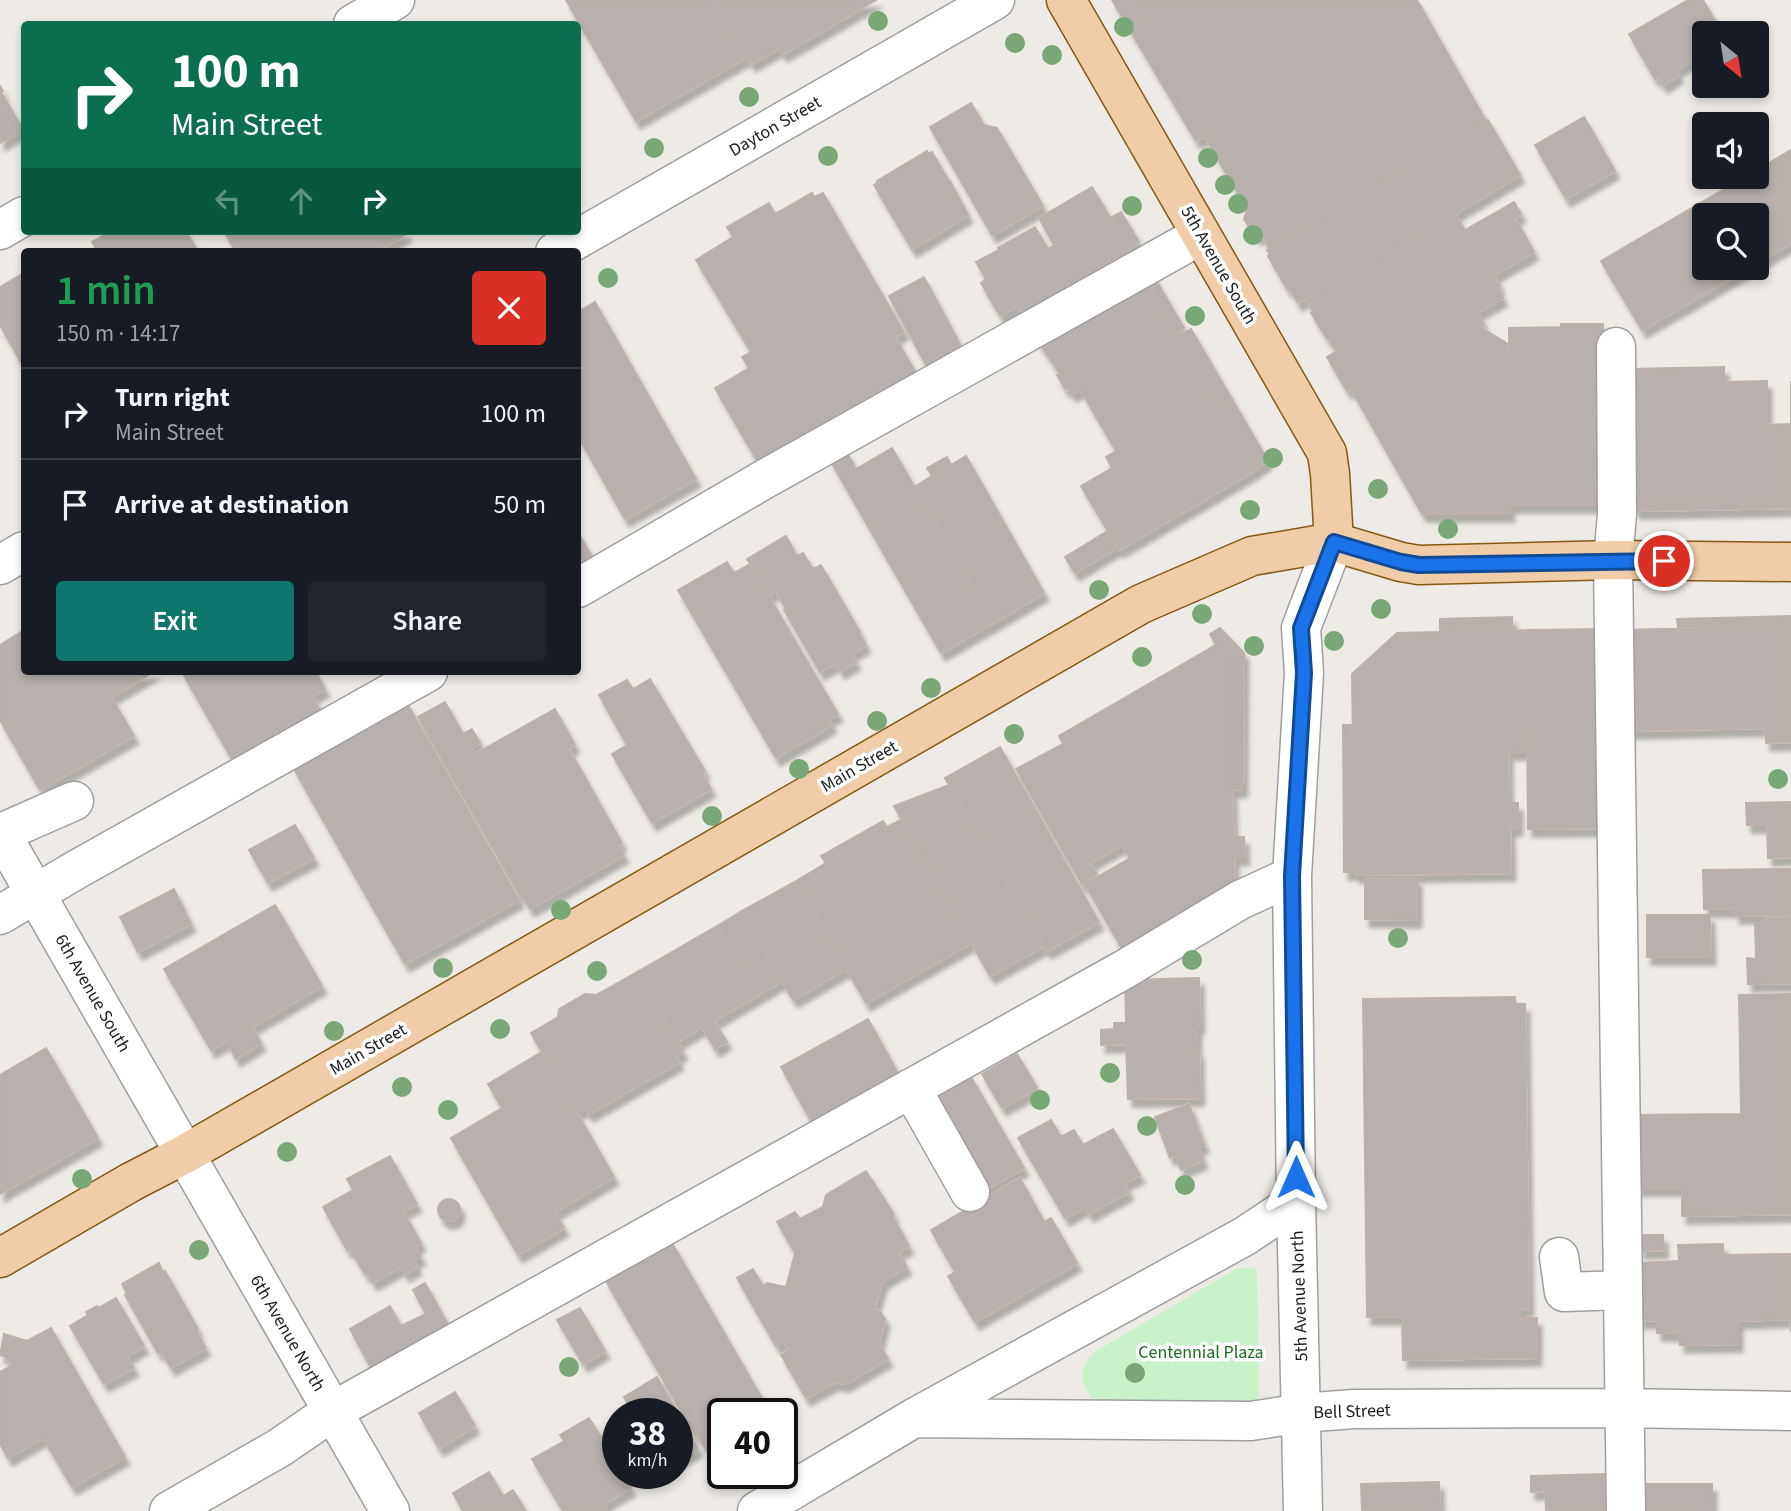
<!DOCTYPE html>
<meta charset="utf-8">
<style>
body{margin:0;font-family:"Source Sans 3",sans-serif;background:#20242c;color:#f1f3f6;height:100vh;display:flex;flex-direction:column;font-size:26px;white-space:nowrap}
*{box-sizing:border-box;margin:0}
p{font-size:23px;color:#9ea1a6}
.icon{flex:none;width:38px;height:38px;fill:none;stroke:currentColor;stroke-width:2;stroke-linecap:round;stroke-linejoin:round}
.map{position:relative;flex:1;overflow:hidden}
.panel{position:absolute;left:21px;top:248px;width:560px;height:427px;display:flex;flex-direction:column;background:#171b24;border-radius:7px;box-shadow:0 4px 10px #0003}
.panel>*{flex:none}
.top-card{position:absolute;left:21px;top:21px;width:560px;height:214px;border-radius:7px;box-shadow:0 4px 10px #0003;background:#0b6e4f;color:#fff;overflow:hidden}
.needle{width:46px;rotate:150deg}
.fabs{position:absolute;left:1692px;top:21px;display:grid;gap:14px}
.fabs a{display:grid;place-items:center;width:77px;height:77px;border-radius:7px;background:#171b24;box-shadow:0 4px 10px #0003;font-size:35px}
.speed{position:absolute;left:602px;top:1398px;display:flex;gap:14px;font-size:35px;font-weight:700;text-align:center}
.speed>*{display:grid;place-content:center;width:91px;height:91px;border-radius:50%;background:#171b24;box-shadow:0 4px 10px #0003;line-height:1}
.speed small{font-size:18px;font-weight:400}
.speed .limit{border:4px solid #111;border-radius:10px;background:#fff;color:#111}
.pin{position:absolute;display:grid;place-items:center;width:60px;height:60px;color:#fff;margin:-30px;border:4px solid #fff;border-radius:50%;box-shadow:0 2px 7px #0007}
.me{position:absolute;width:77px;margin:-38px;rotate:0deg;stroke-linejoin:round;filter:drop-shadow(0 0 5px #0008)}
.turn{display:flex;align-items:center;gap:24px;height:147px;padding:0 35px;font-size:32px}
.turn .icon{width:91px;height:91px;stroke-width:2.5}
.turn b{display:block;font-size:49px;line-height:60px}
.lanes{display:flex;align-items:center;height:66px;padding:0 35px;background:#0003;justify-content:center;gap:35px;direction:ltr}
.lanes .off{opacity:.35}
.round{display:grid;place-items:center;flex:none;width:74px;height:74px;border-radius:7px;background:#20242c}
.summary{display:flex;align-items:center;justify-content:space-between;height:119px;padding:0 35px}
h1{font-size:42px;font-weight:600;line-height:52px;color:#1e9e55}
.button{display:flex;gap:14px;margin-top:auto;padding:14px 35px}
.button a{flex:1;height:80px;border-radius:7px;background:#0f766e;color:#fff;font-size:28px;font-weight:600;line-height:80px;text-align:center}
.button a+a{background:#20242c;color:#f1f3f6}
ul{padding:0;list-style:none}
li{display:flex;align-items:center;gap:21px;height:91px;padding:0 35px;border-top:2px solid #363941}
li div{flex:1}
li b{display:block;font-size:26px}
li em{font-style:normal}
.map>svg:first-child{display:block}
.park{fill:#c8f3c9}
.building{fill:#b7b0ac;stroke:#beb1aa;stroke-width:2;filter:url(#shadow)}
.lines{fill:none;stroke-linecap:round;stroke-linejoin:round}
.minor-casing{stroke:#9f9f9f;stroke-width:41}
.major-casing{stroke:#865912;stroke-width:41}
.minor{stroke:#fff;stroke-width:38}
.major{stroke:#f0cda8;stroke-width:38}
.tree{fill:#79a776}
.route-casing{stroke:#114b97;stroke-width:18}
.route{stroke:#1a73e8;stroke-width:12}
.labels{text-anchor:middle;stroke-width:7;stroke-linejoin:round;paint-order:stroke}
.street-label{font-size:18px;fill:#1e1e1e;stroke:#fff}
.park-label{font-size:18px;fill:#196f1b;stroke:#fff}
</style>
<div class="map">
<svg width="1791" height="1511" viewBox="0 0 1791 1511">
<defs>
<filter id="shadow"><feDropShadow dx="4.5" dy="8" stdDeviation="2" flood-color="#0004"/></filter>
</defs>
<rect width="100%" height="100%" fill="#eeebe6"/>
<path class="park" d="M 1248,1268 L 1256,1269 L 1257,1271 L 1259,1402 L 1095,1402 C 1079,1385 1078,1366 1096,1351 L 1236,1269 Z"/>
<path class="building" d="M 566,0 L 713,0 L 747,57 L 636,121 Z
M 713,0 L 876,0 L 783,54 L 779,48 L 751,64 Z
M 1112,0 L 1126,0 L 1168,71 L 1175,67 L 1188,91 L 1181,95 L 1205,136 L 1196,141 Z
M 1126,0 L 1417,0 L 1486,121 L 1269,248 L 1181,95 L 1188,91 L 1175,67 L 1168,71 Z
M 1688,0 L 1703,0 L 1722,33 L 1704,33 L 1704,53 L 1676,70 L 1679,75 L 1663,85 L 1658,77 L 1655,79 L 1629,34 Z
M 0,86 L 3,91 L 1,92 L 23,130 L 0,143 Z
M 971,103 L 984,125 L 997,128 L 1043,206 L 992,235 L 930,127 Z
M 1584,117 L 1615,171 L 1566,199 L 1535,145 Z
M 1488,120 L 1520,175 L 1455,214 L 1298,303 L 1289,288 L 1287,289 L 1268,256 L 1270,255 L 1267,250 Z
M 1791,150 L 1791,243 L 1757,263 L 1757,215 L 1704,215 L 1704,268 L 1749,268 L 1642,330 L 1601,261 L 1745,177 L 1757,177 L 1757,170 Z
M 927,151 L 928,154 L 932,152 L 949,181 L 950,181 L 968,215 L 912,249 L 874,185 L 878,182 L 877,181 Z
M 1092,187 L 1108,214 L 1054,245 L 1039,218 Z
M 812,193 L 814,197 L 823,193 L 904,332 L 895,337 L 916,373 L 759,464 L 715,388 L 749,368 L 742,357 L 751,352 L 696,260 L 733,237 L 727,227 L 769,203 L 775,214 Z
M 1514,202 L 1521,214 L 1515,218 L 1534,252 L 1494,275 L 1500,286 L 1497,287 L 1503,298 L 1478,312 L 1484,325 L 1481,326 L 1482,328 L 1508,344 L 1510,514 L 1422,514 L 1351,389 L 1347,391 L 1327,357 L 1338,350 L 1337,348 L 1335,349 L 1328,338 L 1327,339 L 1311,313 L 1313,312 L 1306,299 L 1455,214 L 1465,230 Z
M 1247,209 L 1262,235 L 1256,237 L 1244,219 Z
M 1121,212 L 1139,242 L 1128,249 L 1110,218 Z
M 1108,214 L 1129,251 L 1022,313 L 1018,306 L 1000,316 L 981,283 L 986,279 L 976,262 L 999,250 L 998,248 L 1035,227 L 1048,249 Z
M 112,231 L 186,231 L 198,252 L 98,252 L 92,242 Z
M 224,231 L 405,231 L 407,234 L 376,252 L 236,252 Z
M 24,273 L 24,368 L 0,325 L 0,287 Z
M 1153,275 L 1184,328 L 1176,333 L 1145,280 Z
M 924,277 L 963,350 L 928,369 L 889,296 Z
M 1145,280 L 1257,469 L 1119,550 L 1081,486 L 1112,468 L 1106,457 L 1116,451 L 1080,389 L 1072,394 L 1069,388 L 1066,390 L 1057,375 L 1060,374 L 1037,340 Z
M 595,302 L 696,479 L 625,519 L 578,436 L 578,312 Z
M 1561,324 L 1603,324 L 1602,505 L 1510,505 L 1509,328 L 1561,327 Z
M 1191,329 L 1268,461 L 1256,468 L 1178,336 Z
M 1724,367 L 1724,382 L 1767,381 L 1767,425 L 1791,424 L 1791,381 L 1791,500 L 1632,503 L 1630,369 Z
M 892,448 L 993,623 L 941,653 L 830,460 L 846,451 L 856,469 Z
M 966,456 L 1044,593 L 993,623 L 914,487 L 932,476 L 927,468 L 947,457 L 951,465 Z
M 1791,500 L 1791,508 L 1636,511 L 1632,503 Z
M 1106,532 L 1116,548 L 1075,573 L 1065,557 Z
M 578,533 L 593,558 L 578,567 Z
M 786,536 L 797,556 L 803,553 L 813,569 L 821,565 L 860,632 L 859,633 L 866,645 L 851,654 L 856,662 L 840,671 L 836,663 L 820,672 L 784,610 L 786,609 L 776,591 L 769,595 L 747,559 Z
M 727,562 L 734,573 L 750,564 L 838,714 L 828,719 L 832,725 L 776,758 L 678,590 Z
M 1791,616 L 1791,625 L 1678,628 L 1677,619 Z
M 1512,617 L 1512,630 L 1440,632 L 1440,619 Z
M 1791,625 L 1791,742 L 1766,743 L 1765,728 L 1628,731 L 1627,630 Z
M 1220,628 L 1244,653 L 1243,789 L 1232,790 L 1232,656 L 1216,645 L 1210,634 Z
M 1605,629 L 1608,828 L 1528,829 L 1526,630 Z
M 24,630 L 24,672 L 154,672 L 111,697 L 134,736 L 40,790 L 0,720 L 0,645 Z
M 1526,630 L 1526,752 L 1508,752 L 1509,803 L 1518,803 L 1518,828 L 1510,828 L 1511,873 L 1355,875 L 1352,674 L 1397,633 Z
M 1216,645 L 1232,656 L 1232,790 L 1235,891 L 1125,954 L 1085,884 L 1130,858 L 1122,845 L 1090,863 L 1097,874 L 1082,884 L 1016,769 L 1063,744 L 1059,736 Z
M 182,672 L 316,672 L 325,689 L 312,696 L 321,711 L 233,761 Z
M 650,679 L 705,771 L 702,773 L 711,789 L 652,823 L 612,754 L 627,745 L 599,695 L 627,680 L 633,689 Z
M 445,702 L 463,734 L 472,729 L 480,743 L 472,748 L 475,754 L 555,709 L 575,745 L 569,749 L 622,843 L 618,845 L 624,855 L 530,909 L 521,893 L 519,894 L 418,717 Z
M 407,703 L 519,900 L 405,964 L 294,769 Z
M 1343,725 L 1352,725 L 1354,872 L 1344,872 Z
M 1000,747 L 1099,922 L 1047,951 L 945,778 Z
M 949,785 L 1044,946 L 990,976 L 894,806 Z
M 1791,802 L 1791,857 L 1768,858 L 1767,825 L 1747,825 L 1746,803 Z
M 901,820 L 971,943 L 866,1003 L 796,881 L 826,863 L 821,856 L 883,821 L 887,827 Z
M 295,825 L 314,858 L 268,883 L 249,850 Z
M 1234,837 L 1244,837 L 1245,857 L 1235,857 Z
M 1791,869 L 1791,915 L 1735,916 L 1735,909 L 1704,909 L 1703,870 Z
M 1365,878 L 1417,878 L 1417,920 L 1365,919 Z
M 796,881 L 846,969 L 793,1000 L 742,911 Z
M 174,889 L 191,924 L 138,952 L 120,917 Z
M 275,905 L 322,986 L 252,1027 L 261,1043 L 236,1059 L 227,1041 L 211,1050 L 164,969 Z
M 742,911 L 782,981 L 758,995 L 717,926 Z
M 1647,915 L 1710,915 L 1711,957 L 1647,957 Z
M 1765,918 L 1791,918 L 1791,983 L 1748,984 L 1747,958 L 1756,959 L 1755,924 L 1765,924 Z
M 717,926 L 758,995 L 714,1021 L 727,1042 L 715,1049 L 702,1027 L 677,1042 L 637,972 Z
M 637,972 L 683,1052 L 676,1056 L 679,1062 L 589,1114 L 585,1108 L 577,1112 L 531,1033 L 558,1017 L 559,1009 L 585,994 L 596,995 Z
M 1199,978 L 1200,1025 L 1197,1026 L 1197,1051 L 1199,1051 L 1200,1098 L 1128,1099 L 1126,1044 L 1101,1045 L 1101,1030 L 1114,1029 L 1114,1023 L 1126,1023 L 1125,980 Z
M 1791,994 L 1791,1214 L 1682,1216 L 1682,1188 L 1636,1188 L 1635,1115 L 1741,1114 L 1739,995 Z
M 1515,997 L 1516,1004 L 1525,1004 L 1529,1308 L 1520,1309 L 1520,1318 L 1537,1318 L 1537,1358 L 1403,1360 L 1402,1317 L 1367,1317 L 1363,999 Z
M 868,1019 L 898,1073 L 811,1121 L 781,1067 Z
M 46,1048 L 98,1138 L 0,1194 L 0,1075 Z
M 542,1052 L 614,1177 L 555,1212 L 564,1228 L 518,1255 L 451,1138 L 502,1108 L 488,1084 Z
M 1017,1054 L 1037,1088 L 1002,1108 L 982,1074 Z
M 971,1077 L 1024,1168 L 985,1190 L 933,1100 Z
M 1189,1104 L 1204,1145 L 1198,1147 L 1203,1161 L 1181,1170 L 1176,1155 L 1170,1158 L 1155,1117 Z
M 1051,1120 L 1061,1137 L 1074,1130 L 1083,1145 L 1113,1129 L 1140,1175 L 1124,1183 L 1129,1192 L 1089,1214 L 1085,1207 L 1065,1218 L 1018,1138 Z
M 390,1156 L 417,1204 L 403,1211 L 421,1243 L 415,1247 L 421,1257 L 414,1261 L 417,1267 L 405,1274 L 401,1267 L 373,1283 L 367,1273 L 365,1274 L 350,1249 L 347,1250 L 323,1207 L 353,1190 L 347,1179 Z
M 866,1171 L 894,1214 L 892,1215 L 909,1246 L 898,1252 L 907,1267 L 883,1281 L 874,1310 L 880,1311 L 885,1319 L 879,1344 L 888,1359 L 845,1384 L 835,1382 L 806,1398 L 781,1355 L 789,1351 L 784,1342 L 776,1346 L 737,1278 L 753,1269 L 763,1286 L 767,1283 L 786,1287 L 795,1253 L 777,1222 L 795,1212 L 800,1219 L 823,1207 L 826,1195 Z
M 1020,1178 L 1044,1222 L 1051,1218 L 1077,1263 L 975,1322 L 948,1276 L 955,1272 L 931,1230 Z
M438 1210a11 11 0 1 1 22 0a11 11 0 1 1-22 0Z
M 1639,1235 L 1663,1235 L 1664,1250 L 1640,1251 Z
M 672,1243 L 771,1414 L 723,1414 L 723,1468 L 718,1471 L 697,1434 L 695,1435 L 606,1281 Z
M 1723,1244 L 1723,1255 L 1791,1254 L 1791,1332 L 1790,1319 L 1738,1321 L 1738,1344 L 1680,1345 L 1680,1333 L 1657,1333 L 1657,1320 L 1639,1321 L 1638,1263 L 1679,1261 L 1678,1245 Z
M 159,1263 L 163,1272 L 165,1271 L 198,1329 L 196,1331 L 206,1348 L 171,1368 L 161,1351 L 158,1353 L 125,1295 L 127,1294 L 122,1284 Z
M 425,1283 L 451,1330 L 376,1377 L 350,1329 L 390,1306 L 401,1326 L 426,1314 L 413,1290 Z
M 116,1298 L 144,1346 L 127,1356 L 134,1368 L 104,1384 L 70,1326 L 88,1315 L 86,1312 L 97,1306 L 98,1308 Z
M 580,1308 L 605,1351 L 583,1364 L 557,1320 Z
M 51,1328 L 125,1457 L 72,1487 L 43,1438 L 8,1458 L 0,1444 L 0,1372 L 12,1365 L 6,1357 L 0,1355 L 4,1334 L 27,1341 Z
M 657,1377 L 698,1449 L 677,1460 L 677,1414 L 634,1414 L 624,1397 Z
M 455,1392 L 475,1426 L 439,1448 L 419,1413 Z
M 589,1418 L 606,1445 L 612,1442 L 618,1452 L 618,1474 L 622,1474 L 631,1488 L 604,1504 L 608,1511 L 563,1511 L 532,1459 L 564,1441 L 560,1435 Z
M 489,1472 L 503,1496 L 513,1490 L 526,1511 L 463,1511 L 453,1493 Z
M 1605,1474 L 1605,1511 L 1546,1511 L 1545,1491 L 1531,1492 L 1531,1476 Z
M 1439,1482 L 1440,1511 L 1362,1511 L 1361,1484 Z
M 1636,1484 L 1712,1484 L 1712,1511 L 1636,1511 Z"/>
<g class="lines">
<g class="minor-casing">
<path id="minor" d="M 353,24 L 395,0
M 0,230 L 24,216
M 555,252 L 995,0
M 1616,347 L 1617,514 L 1613,560 L 1626,1511
M 0,565 L 24,551
M 578,588 L 763,480 L 1201,235
M 0,832 L 390,1511
M 1,833 L 74,801
M 0,915 L 74,871 L 428,672
M 911,1088 L 970,1192
M 1559,1257 L 1564,1292 L 1623,1290
M 914,1418 L 1251,1421 L 1301,1413 L 1354,1409 L 1624,1408 L 1791,1411
M 169,1511 L 279,1448 L 333,1411 L 1125,969 L 1240,900 L 1292,876
M 757,1511 L 914,1418 L 1245,1236 L 1296,1202
M 1303,1511 L 1296,1202 L 1292,876 L 1304,673 L 1301,628 L 1334,542"/>
</g>
<g class="major-casing">
<path id="major" d="M 1066,0 L 1327,453 L 1330,474 L 1334,542
M 0,1258 L 131,1182 L 185,1154 L 1141,604 L 1252,556 L 1334,542 L 1401,562 L 1419,565 L 1613,560 L 1791,562"/>
</g>
<use href="#minor" class="minor"/>
<use href="#major" class="major"/>
</g>
<g class="tree">
<circle cx="878" cy="21" r="10"/>
<circle cx="1124" cy="27" r="10"/>
<circle cx="1015" cy="43" r="10"/>
<circle cx="1052" cy="55" r="10"/>
<circle cx="749" cy="97" r="10"/>
<circle cx="654" cy="148" r="10"/>
<circle cx="828" cy="156" r="10"/>
<circle cx="1208" cy="158" r="10"/>
<circle cx="1225" cy="185" r="10"/>
<circle cx="1238" cy="204" r="10"/>
<circle cx="1132" cy="206" r="10"/>
<circle cx="1253" cy="235" r="10"/>
<circle cx="608" cy="278" r="10"/>
<circle cx="1195" cy="316" r="10"/>
<circle cx="1273" cy="458" r="10"/>
<circle cx="1378" cy="489" r="10"/>
<circle cx="1250" cy="510" r="10"/>
<circle cx="1448" cy="529" r="10"/>
<circle cx="1099" cy="590" r="10"/>
<circle cx="1381" cy="609" r="10"/>
<circle cx="1202" cy="614" r="10"/>
<circle cx="1334" cy="641" r="10"/>
<circle cx="1254" cy="646" r="10"/>
<circle cx="1142" cy="657" r="10"/>
<circle cx="931" cy="688" r="10"/>
<circle cx="877" cy="721" r="10"/>
<circle cx="1014" cy="734" r="10"/>
<circle cx="799" cy="769" r="10"/>
<circle cx="1778" cy="779" r="10"/>
<circle cx="712" cy="816" r="10"/>
<circle cx="561" cy="910" r="10"/>
<circle cx="1398" cy="938" r="10"/>
<circle cx="1192" cy="960" r="10"/>
<circle cx="443" cy="968" r="10"/>
<circle cx="597" cy="971" r="10"/>
<circle cx="500" cy="1029" r="10"/>
<circle cx="334" cy="1031" r="10"/>
<circle cx="1110" cy="1073" r="10"/>
<circle cx="402" cy="1087" r="10"/>
<circle cx="1040" cy="1100" r="10"/>
<circle cx="448" cy="1110" r="10"/>
<circle cx="1147" cy="1126" r="10"/>
<circle cx="287" cy="1152" r="10"/>
<circle cx="82" cy="1179" r="10"/>
<circle cx="1185" cy="1185" r="10"/>
<circle cx="199" cy="1250" r="10"/>
<circle cx="569" cy="1367" r="10"/>
<circle cx="1135" cy="1373" r="10"/>
</g>
<g class="lines">
<g class="route-casing">
<path id="route" d="M 1296,1177 L 1292,876 L 1304,673 L 1301,628 L 1334,542 L 1401,562 L 1419,565 L 1664,561"/>
</g>
<use href="#route" class="route"/>
</g>
<g class="labels">
<g class="street-label">
<text transform="translate(775 126) rotate(-30)" y="6">Dayton Street</text>
<text transform="translate(1219 265) rotate(60)" y="6">5th Avenue South</text>
<text transform="translate(859 766) rotate(-30)" y="6">Main Street</text>
<text transform="translate(93 993) rotate(60)" y="6">6th Avenue South</text>
<text transform="translate(368 1049) rotate(-30)" y="6">Main Street</text>
<text transform="translate(1299 1296) rotate(-92)" y="6">5th Avenue North</text>
<text transform="translate(288 1333) rotate(60)" y="6">6th Avenue North</text>
<text transform="translate(1352 1411) rotate(-2)" y="6">Bell Street</text>
</g>
<g class="park-label">
<text x="1201" y="1358">Centennial Plaza</text>
</g>
</g>
</svg>
<div class="fabs">
<a><svg class="needle" viewBox="-14 -14 28 28"><path d="M0-13l5 13h-10z" fill="#e53935"/><path d="M0 13l5-13h-10z" fill="#9ea1a6"/></svg></a>
<a><svg class="icon" aria-label="sound" viewBox="0 0 24 24"><path d="M4 9h4l5-4v14l-5-4H4zM17 9q2 3 0 6"/></svg></a>
<a><svg class="icon" aria-label="search" viewBox="0 0 24 24"><circle cx="10" cy="10" r="6"/><path d="M15 15l6 6"/></svg></a>
</div>
<div class="speed"><div>38<small>km/h</small></div><div class="limit">40</div></div>
<div class="pin" style="left:1664px;top:561px;background:#d93025"><svg class="icon" aria-label="arrive" viewBox="0 0 24 24"><path d="M6 21V4h12l-3 4 3 4H6"/></svg></div>
<svg class="me" style="left:1296px;top:1177px" viewBox="-20 -20 40 40"><path d="M0-17L14 15 0 8-14 15z" fill="#1a73e8" stroke="#fff" stroke-width="4"/></svg>
<div class="top-card">
<div class="turn"><svg class="icon" aria-label="right" viewBox="0 0 24 24"><path d="M7 20v-9h11M14 6l5 5-5 5"/></svg><div><b>100 m</b>Main Street</div></div>
<div class="lanes"><svg class="icon off" aria-label="left" viewBox="0 0 24 24"><path d="M17 20v-9H6M10 6l-5 5 5 5"/></svg><svg class="icon off" aria-label="ahead" viewBox="0 0 24 24"><path d="M12 20V5M6 11l6-6 6 6"/></svg><svg class="icon" aria-label="right" viewBox="0 0 24 24"><path d="M7 20v-9h11M14 6l5 5-5 5"/></svg></div>
</div>
<section class="panel">
<div class="summary"><div><h1>1 min</h1><p>150 m · 14:17</p></div><a class="round" style="background:#d93025;color:#fff"><svg class="icon" aria-label="close" viewBox="0 0 24 24"><path d="M6 6l12 12M18 6L6 18"/></svg></a></div>
<ul>
<li><svg class="icon" aria-label="right" viewBox="0 0 24 24"><path d="M7 20v-9h11M14 6l5 5-5 5"/></svg><div><b>Turn right</b><p>Main Street</p></div><em>100 m</em></li>
<li><svg class="icon" aria-label="arrive" viewBox="0 0 24 24"><path d="M6 21V4h12l-3 4 3 4H6"/></svg><div><b>Arrive at destination</b></div><em>50 m</em></li>
</ul>
<div class="button"><a>Exit</a><a>Share</a></div>
</section>
</div>
